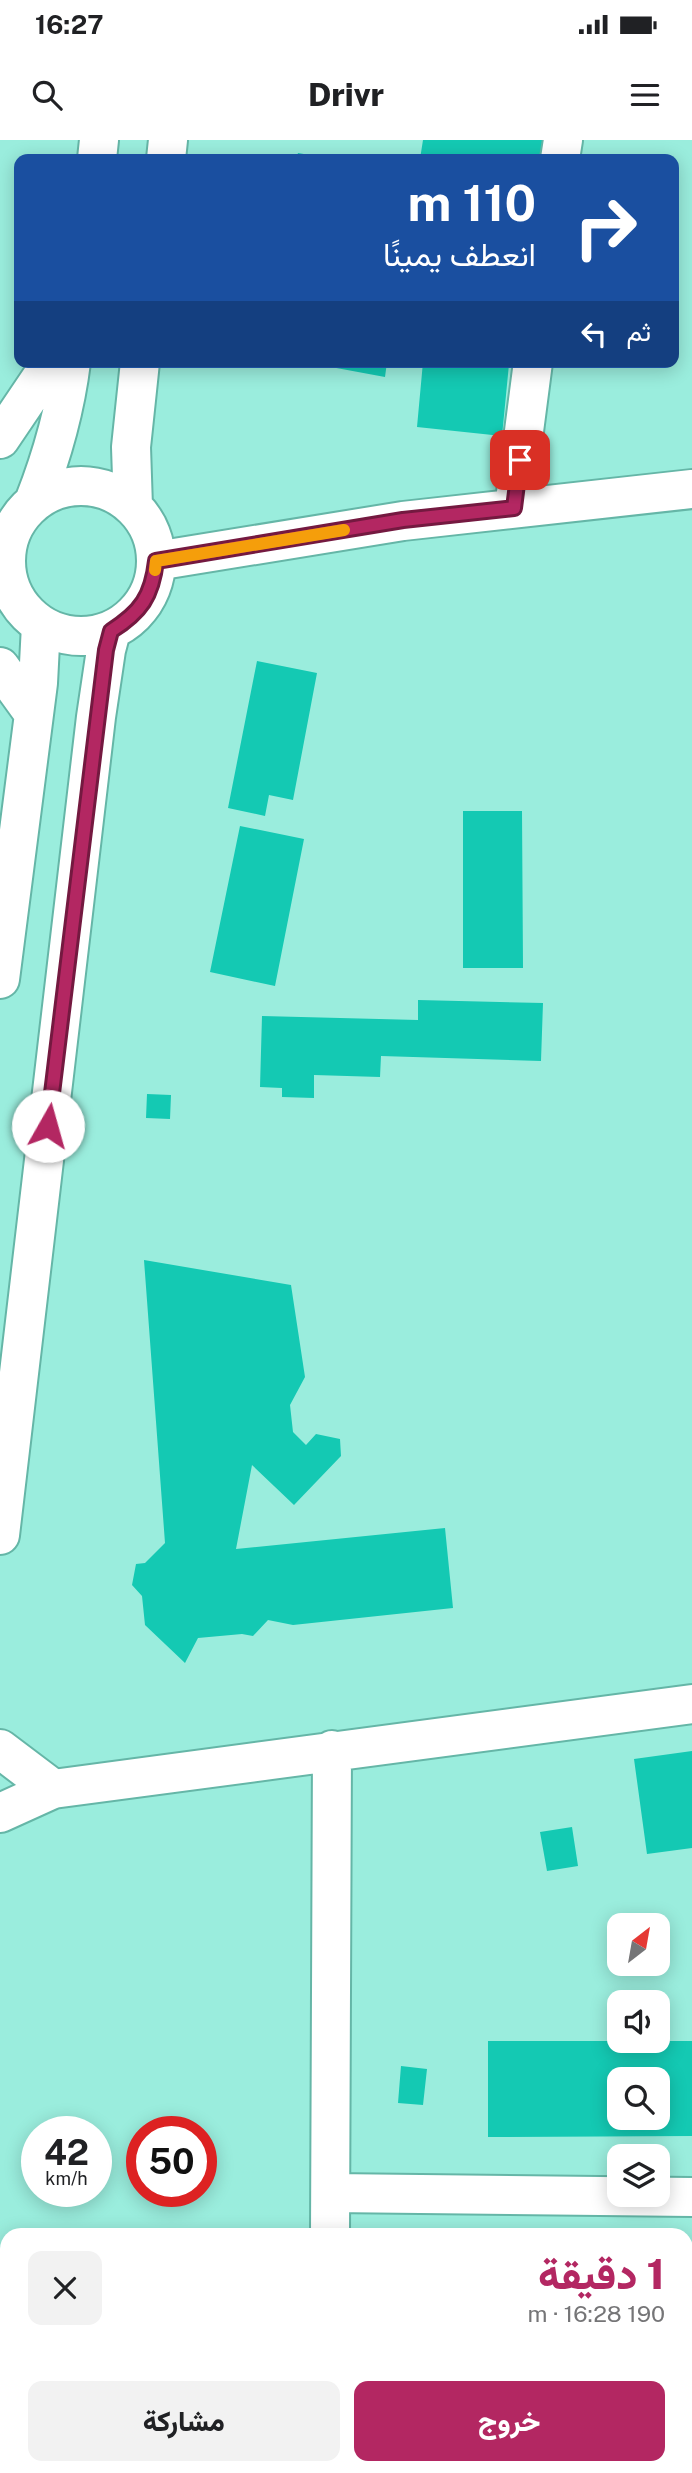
<!DOCTYPE html>
<html lang="ar">
<meta charset="utf-8">
<style>
body{margin:0;font-family:"Public Sans",Vazirmatn,sans-serif;background:#f2f2f2;color:#202124;direction:rtl;height:100vh;display:flex;flex-direction:column;font-size:26px;white-space:nowrap}
*{box-sizing:border-box;margin:0}
p{font-size:23px;color:#757577}
.icon{flex:none;width:38px;height:38px;fill:none;stroke:currentColor;stroke-width:2;stroke-linecap:round;stroke-linejoin:round}
.map{position:relative;flex:1;overflow:hidden;direction:ltr}
.panel{position:absolute;left:0px;top:2088px;width:693px;height:247px;display:flex;flex-direction:column;background:#fff;border-radius:21px 21px 0 0;box-shadow:0 4px 18px #0003;direction:rtl}
.panel>*{flex:none}
.top-card{position:absolute;left:14px;top:14px;width:665px;height:214px;border-radius:14px;box-shadow:0 4px 18px #0003;direction:rtl;background:#1a4fa0;color:#fff;overflow:hidden}
.needle{width:46px;rotate:31deg}
.tools{position:absolute;left:607px;top:1773px;display:grid;gap:14px}
.tools a{display:grid;place-items:center;width:63px;height:63px;border-radius:14px;background:#fff;box-shadow:0 4px 18px #0003;font-size:35px}
.speed{position:absolute;left:21px;top:1976px;display:flex;gap:14px;font-size:35px;font-weight:700;text-align:center}
.speed>*{display:grid;place-content:center;width:91px;height:91px;border-radius:50%;background:#fff;box-shadow:0 4px 18px #0003;line-height:1}
.speed small{font-size:18px;font-weight:400}
.speed .limit{border:10px solid #d22;background:#fff;color:#111}
.pin{position:absolute;display:grid;place-items:center;width:60px;height:60px;color:#fff;margin:-30px;border-radius:14px;box-shadow:0 4px 10px #0006}
.me{position:absolute;width:77px;margin:-38px;rotate:7deg;stroke-linejoin:round;filter:drop-shadow(0 0 5px #0008)}
.turn{display:flex;align-items:center;gap:24px;height:147px;padding:0 28px;font-size:32px}
.turn .icon{width:91px;height:91px;stroke-width:2.5}
.turn b{display:block;font-size:49px;line-height:60px}
.then{display:flex;align-items:center;height:66px;padding:0 28px;background:#0003;gap:14px;font-size:26px}
.round{display:grid;place-items:center;flex:none;width:74px;height:74px;border-radius:14px;background:#f2f2f2}
.summary{display:flex;align-items:center;justify-content:space-between;height:119px;padding:0 28px}
h1{font-size:42px;font-weight:800;line-height:52px;color:#b32762}
.button{display:flex;gap:14px;margin-top:auto;padding:14px 28px}
.button a{flex:1;height:80px;border-radius:14px;background:#b32762;color:#fff;font-size:28px;font-weight:800;line-height:80px;text-align:center}
.button a+a{background:#f2f2f2;color:#202124}
.status{display:flex;justify-content:space-between;align-items:center;height:49px;padding:0 35px;background:#fff;direction:ltr}
.status svg{height:19px;fill:currentColor}
header{display:flex;justify-content:space-between;align-items:center;height:91px;padding:0 28px;background:#fff;font-size:32px;font-weight:800}
.map>svg:first-child{display:block}
.building{fill:#14c9b3;fill-rule:evenodd}
.lines{fill:none;stroke-linecap:round;stroke-linejoin:round}
.minor-casing{stroke:#65b6a7;stroke-width:42}
.secondary-casing{stroke:#65b6a7;stroke-width:42}
.minor{stroke:#fff;stroke-width:38}
.secondary{stroke:#fff;stroke-width:38}
.route-casing{stroke:#741940;stroke-width:18}
.route{stroke:#b32762;stroke-width:12}
.slow{stroke:#f59e0b;stroke-width:12}
</style>
<div class="status"><b>16:27</b><svg viewBox="0 0 49 12"><path d="M0 12V9h3v3zM5 12V6h3v6zM10 12V3h3v9zM15 12V0h3v12zM26 1h20v11H26zM47 4h2v5h-2z"/></svg></div>
<header><svg class="icon" aria-label="menu" viewBox="0 0 24 24"><path d="M4 6h16M4 12h16M4 18h16"/></svg>Drivr<svg class="icon" aria-label="search" viewBox="0 0 24 24"><circle cx="10" cy="10" r="6"/><path d="M15 15l6 6"/></svg></header>
<div class="map">
<svg width="692" height="2333" viewBox="0 0 692 2333">
<rect width="100%" height="100%" fill="#9aeddd"/>
<path class="building" d="M 423,0 L 556,0 L 553,19 L 420,19 Z
M 298,13 L 327,18 L 327,19 L 296,19 Z
M 304,222 L 387,222 L 385,237 Z
M 423,222 L 509,224 L 502,296 L 417,287 Z
M 257,521 L 317,533 L 293,660 L 269,655 L 265,676 L 228,668 Z
M 463,671 L 522,671 L 523,828 L 463,828 Z
M 240,686 L 304,699 L 275,846 L 210,832 Z
M 418,860 L 543,863 L 541,921 L 381,916 L 380,937 L 314,935 L 314,958 L 282,957 L 282,948 L 260,947 L 262,876 L 418,880 Z
M 147,954 L 171,955 L 170,979 L 146,978 Z
M 144,1120 L 291,1145 L 305,1237 L 290,1265 L 293,1292 L 306,1305 L 316,1294 L 340,1299 L 341,1316 L 294,1365 L 252,1325 L 236,1409 L 445,1388 L 453,1468 L 293,1485 L 268,1480 L 253,1496 L 242,1494 L 198,1498 L 185,1523 L 145,1485 L 142,1456 L 132,1445 L 136,1424 L 145,1423 L 165,1403 Z
M 692,1611 L 692,1708 L 647,1714 L 634,1619 Z
M 572,1687 L 578,1726 L 547,1731 L 540,1692 Z
M 488,1901 L 692,1901 L 692,1996 L 488,1997 ZM 620,1939 L 658,1939 L 658,1978 L 620,1978 Z
M 401,1926 L 427,1929 L 423,1965 L 398,1963 Z
M 686,2117 L 692,2117 L 692,2203 L 686,2202 Z"/>
<g class="lines">
<g class="minor-casing">
<path id="minor" d="M 560,19 L 563,0
M 514,368 L 533,222
M 156,421 L 403,381 L 692,349
M 0,1673 L 53,1649 L 692,1564
M 331,2053 L 692,2057
M 330,2095 L 332,1610
M 323,2333 L 323,2328"/>
</g>
<g class="secondary-casing">
<path id="secondary" d="M 97,19 L 99,0
M 166,19 L 168,0
M 0,299 L 52,222
M6 421a75 75 0 1 1 150 0a75 75 0 1 1-150 0Z
M 34,362 C 52,316 65,271 71,222
M 133,367 L 131,307 L 140,222
M 0,527 L 34,574
M 0,839 L 38,543 L 41,485
M 0,1395 L 96,577 L 106,510 L 111,491
M 0,1609 L 53,1649"/>
</g>
<use href="#minor" class="minor"/>
<use href="#secondary" class="secondary"/>
</g>
<g class="lines">
<g class="route-casing">
<path id="route" d="M 48,986 L 106,510 L 111,491 C 141,472 152,456 156,421 L 403,380 L 514,368 L 520,320"/>
</g>
<use href="#route" class="route"/>
<path class="slow" d="M 155,430 L 156,421 L 344,390"/>
</g>
</svg>
<div class="tools">
<a><svg class="needle" viewBox="-14 -14 28 28"><path d="M0-13l5 13h-10z" fill="#e53935"/><path d="M0 13l5-13h-10z" fill="#757577"/></svg></a>
<a><svg class="icon" aria-label="sound" viewBox="0 0 24 24"><path d="M4 9h4l5-4v14l-5-4H4zM17 9q2 3 0 6"/></svg></a>
<a><svg class="icon" aria-label="search" viewBox="0 0 24 24"><circle cx="10" cy="10" r="6"/><path d="M15 15l6 6"/></svg></a>
<a><svg class="icon" aria-label="layers" viewBox="0 0 24 24"><path d="M12 4l9 5-9 5-9-5zM3 14l9 5 9-5"/></svg></a>
</div>
<div class="speed"><div>42<small>km/h</small></div><div class="limit">50</div></div>
<div class="pin" style="left:520px;top:320px;background:#d93025"><svg class="icon" aria-label="arrive" viewBox="0 0 24 24"><path d="M6 21V4h12l-3 4 3 4H6"/></svg></div>
<svg class="me" style="left:48px;top:986px" viewBox="-20 -20 40 40"><circle r="19" fill="#fff"/><path d="M0-13L10 11 0 6-10 11z" fill="#b32762"/></svg>
<div class="top-card">
<div class="turn"><svg class="icon" aria-label="right" viewBox="0 0 24 24"><path d="M7 20v-9h11M14 6l5 5-5 5"/></svg><div><b>110 m</b>انعطف يمينًا</div></div>
<div class="then">ثم<svg class="icon" aria-label="left" viewBox="0 0 24 24"><path d="M17 20v-9H6M10 6l-5 5 5 5"/></svg></div>
</div>
<section class="panel">
<div class="summary"><div><h1>1 دقيقة</h1><p>190 m · 16:28</p></div><a class="round"><svg class="icon" aria-label="close" viewBox="0 0 24 24"><path d="M6 6l12 12M18 6L6 18"/></svg></a></div>
<div class="button"><a>خروج</a><a>مشاركة</a></div>
</section>
</div>
